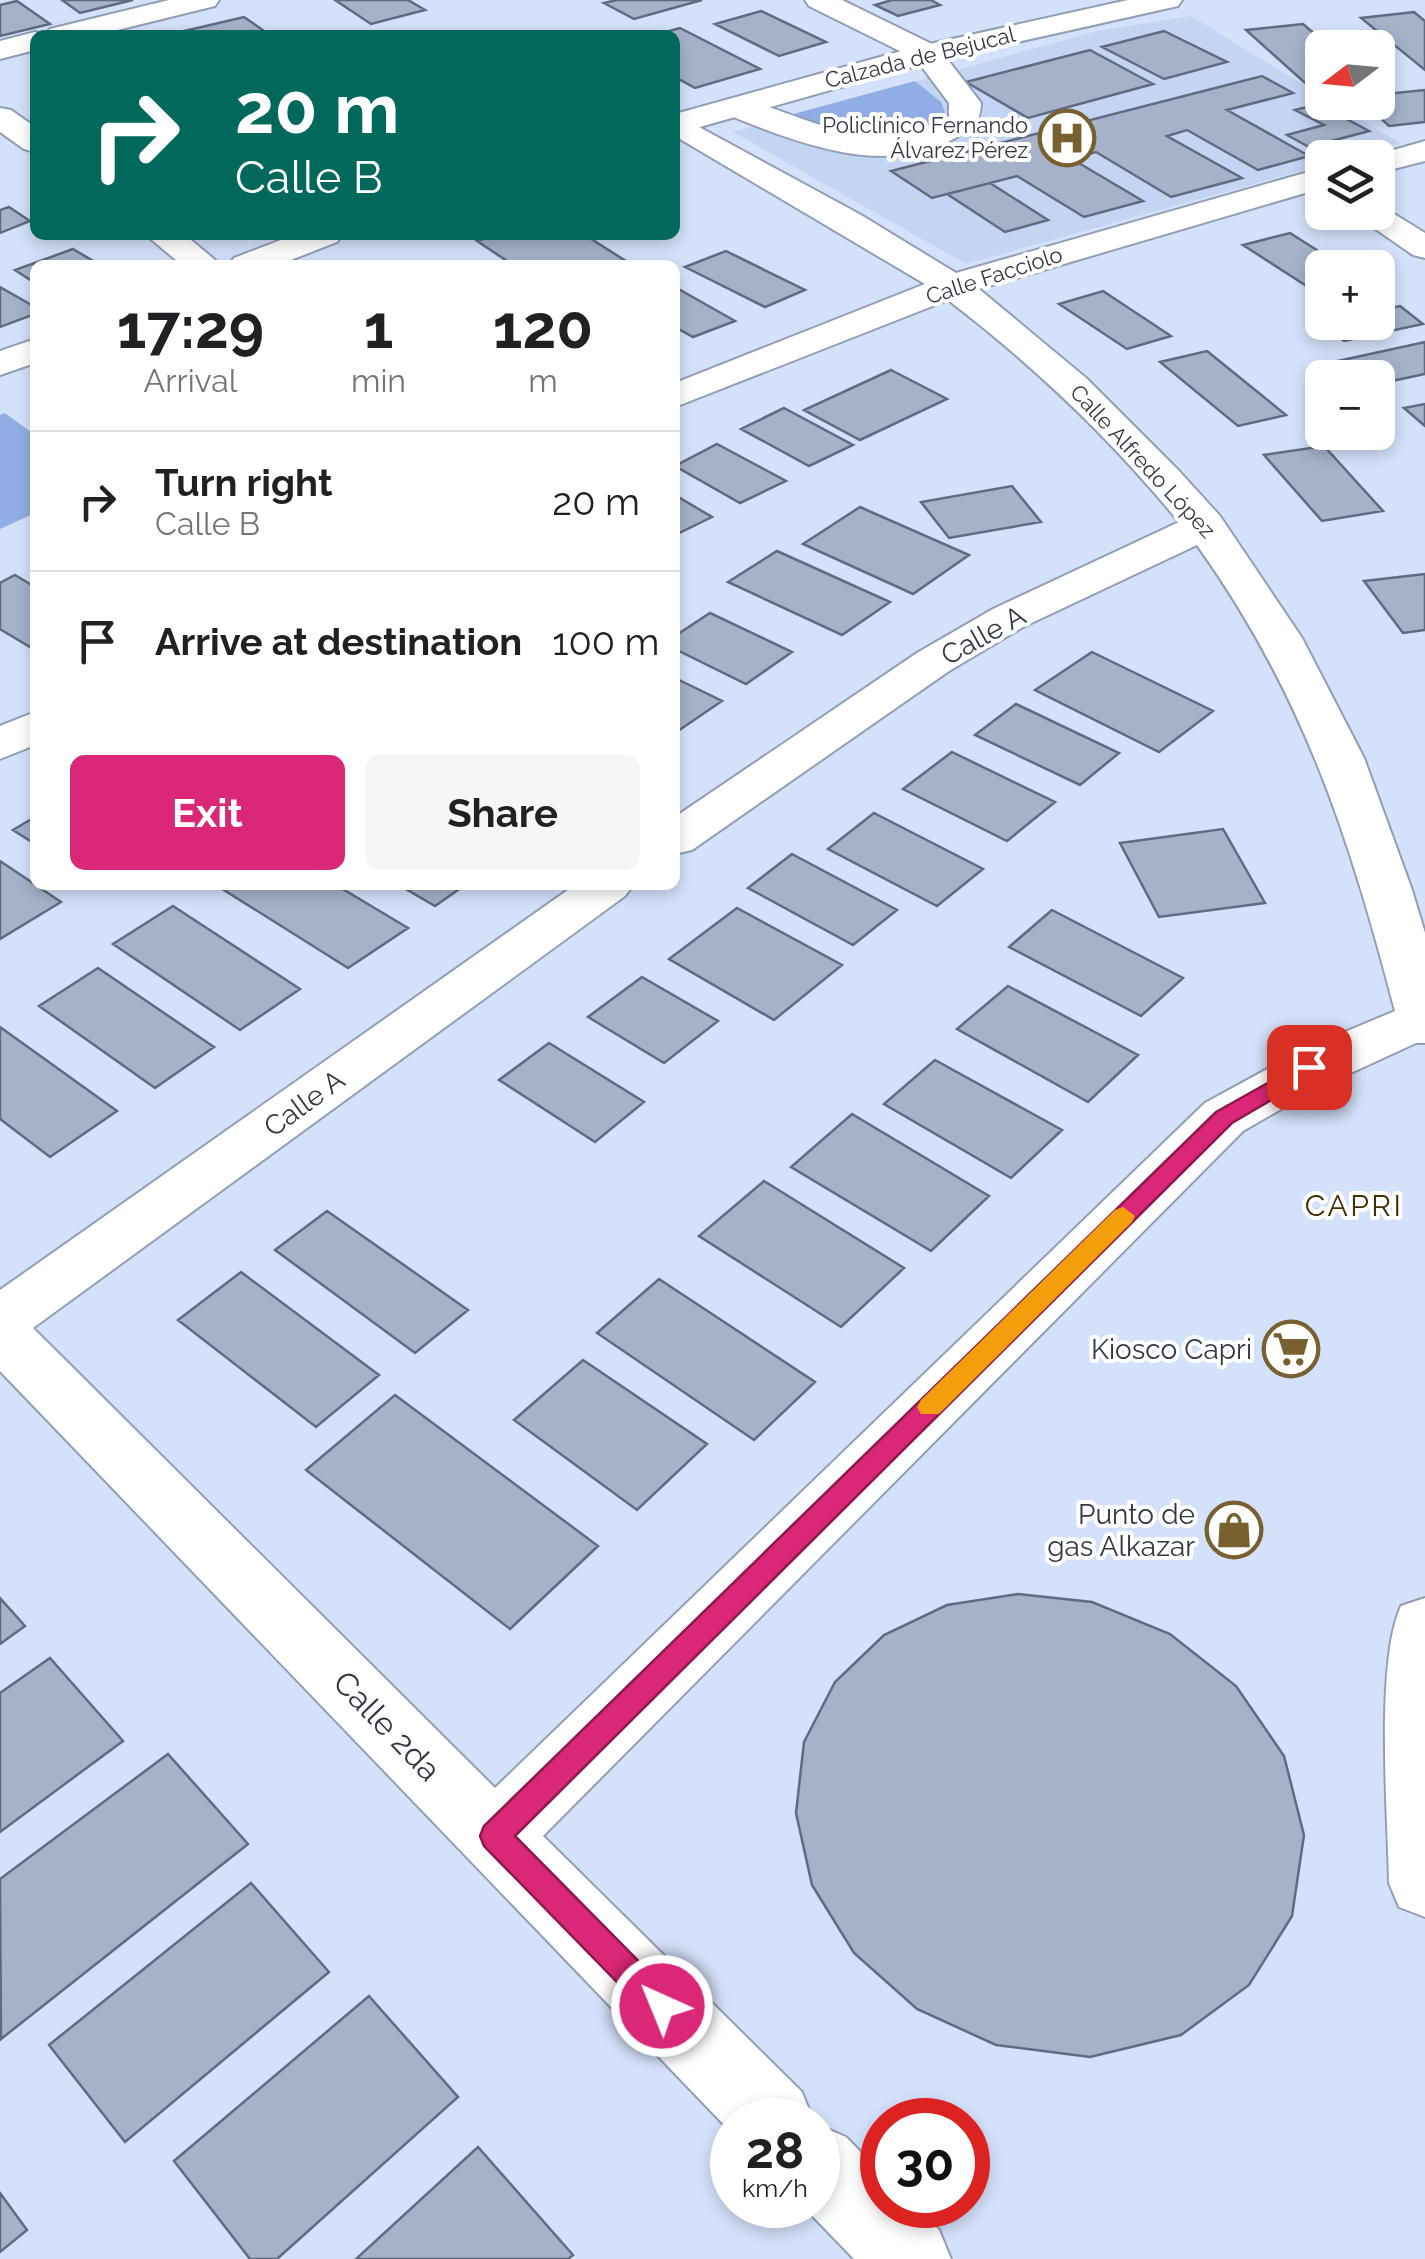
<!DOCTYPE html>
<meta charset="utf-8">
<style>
body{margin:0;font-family:Raleway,sans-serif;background:#f6f6f6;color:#202124;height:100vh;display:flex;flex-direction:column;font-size:38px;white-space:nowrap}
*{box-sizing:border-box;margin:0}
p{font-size:32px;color:#757577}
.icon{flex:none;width:55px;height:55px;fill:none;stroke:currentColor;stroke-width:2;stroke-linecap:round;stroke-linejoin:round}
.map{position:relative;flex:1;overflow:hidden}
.panel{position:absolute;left:30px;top:260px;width:650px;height:630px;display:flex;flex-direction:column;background:#fff;border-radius:15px;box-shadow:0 5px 15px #0003}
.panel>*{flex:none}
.guide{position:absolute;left:30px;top:30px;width:650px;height:210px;border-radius:15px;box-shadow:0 5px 15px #0003;background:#00695c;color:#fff;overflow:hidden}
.needle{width:65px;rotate:254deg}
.tools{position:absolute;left:1305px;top:30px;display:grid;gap:20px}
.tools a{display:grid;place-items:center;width:90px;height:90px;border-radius:15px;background:#fff;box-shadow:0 5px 15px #0003;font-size:50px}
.speed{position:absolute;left:710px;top:2098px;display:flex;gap:20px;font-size:50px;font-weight:700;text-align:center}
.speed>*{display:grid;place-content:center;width:130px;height:130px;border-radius:50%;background:#fff;box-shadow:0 5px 15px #0003;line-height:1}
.speed small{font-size:25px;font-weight:400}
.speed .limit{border:15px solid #d22;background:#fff;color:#111}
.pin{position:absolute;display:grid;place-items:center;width:85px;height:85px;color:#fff;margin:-42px;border-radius:20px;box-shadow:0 5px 15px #0006}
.me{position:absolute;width:110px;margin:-55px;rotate:316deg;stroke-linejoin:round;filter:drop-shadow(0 0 8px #0008)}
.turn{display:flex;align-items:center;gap:35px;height:210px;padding:0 40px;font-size:45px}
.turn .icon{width:130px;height:130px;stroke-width:2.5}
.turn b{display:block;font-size:70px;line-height:85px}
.eta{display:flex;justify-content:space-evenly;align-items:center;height:170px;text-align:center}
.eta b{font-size:60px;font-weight:700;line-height:70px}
.action{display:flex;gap:20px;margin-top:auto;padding:20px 40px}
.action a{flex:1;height:115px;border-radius:15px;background:#db2777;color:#fff;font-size:40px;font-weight:700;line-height:115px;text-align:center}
.action a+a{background:#f6f6f6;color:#202124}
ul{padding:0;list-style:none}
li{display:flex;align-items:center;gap:30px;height:140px;padding:0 40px;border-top:2px solid #e0e0e0}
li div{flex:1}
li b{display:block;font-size:38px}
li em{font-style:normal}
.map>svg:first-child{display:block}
.built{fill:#c4d5f4}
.green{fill:#90aee5}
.building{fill:#a5b2ca;stroke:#5f6b81;stroke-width:2.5}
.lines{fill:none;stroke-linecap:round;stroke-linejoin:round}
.minor-casing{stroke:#919eb5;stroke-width:4}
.major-casing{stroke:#919eb5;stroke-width:4}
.minor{fill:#fff;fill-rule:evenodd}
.major{fill:#fff;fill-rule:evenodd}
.route{fill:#db2777;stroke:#8e194d;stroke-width:2.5}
.slow{fill:#f59e0b}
.labels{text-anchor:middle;stroke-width:8;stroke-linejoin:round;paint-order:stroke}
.far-street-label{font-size:22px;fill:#333842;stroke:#fff}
.far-poi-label{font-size:22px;fill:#333842;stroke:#fff;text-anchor:end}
.street-label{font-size:28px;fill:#333842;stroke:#fff}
.poi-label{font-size:28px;fill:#333842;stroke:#fff;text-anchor:end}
.neighbourhood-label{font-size:30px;letter-spacing:2.5px;fill:#412f06;stroke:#fff}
.near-street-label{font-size:32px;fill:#333842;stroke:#fff}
</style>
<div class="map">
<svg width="1425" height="2259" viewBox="0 0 1425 2259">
<rect width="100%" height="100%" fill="#d4e1fa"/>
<path class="built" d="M 1191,16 L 1322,96 L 1322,102 L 1333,103 L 1400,143 L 1350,157 L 1322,158 L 1322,165 L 966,264 L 733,132 L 1097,31 Z"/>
<path class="green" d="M 915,81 L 941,102 L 945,112 C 932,135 881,142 856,140 C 833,138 807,123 786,116 Z
M 5,413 L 35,435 L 35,513 L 0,529 L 0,415 Z"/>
<path class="building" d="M 62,0 L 133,0 L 80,13 Z
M 335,0 L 408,0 L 425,10 L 371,24 Z
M 617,0 L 702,0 L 634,19 L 604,3 Z
M 892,0 L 931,0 L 940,5 L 898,16 L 875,5 Z
M 17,1 L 50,24 L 0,36 L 0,5 Z
M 761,11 L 826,42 L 779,56 L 715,24 Z
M 1414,12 L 1425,21 L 1425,70 L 1361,18 Z
M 244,17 L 270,35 L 167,35 Z
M 1303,24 L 1331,48 L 1322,48 L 1322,90 L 1314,91 L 1246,30 Z
M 680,28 L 760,69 L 695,88 L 675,77 L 675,35 L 655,35 Z
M 1164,31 L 1227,62 L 1164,79 L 1102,47 Z
M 1090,50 L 1153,84 L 1028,118 L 966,82 Z
M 1262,76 L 1293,93 L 1227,110 L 1309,156 L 1258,170 L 1187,130 L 1167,136 L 1242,178 L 1171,197 L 1096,152 L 1072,159 L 1143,201 L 1084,217 L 1017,176 L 932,198 L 891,171 Z
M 1378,88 L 1385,94 L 1425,90 L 1425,122 L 1389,126 L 1363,102 L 1378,102 Z
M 1319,104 L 1369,131 L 1309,147 L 1287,135 L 1324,125 L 1295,110 Z
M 990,183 L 1048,220 L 1005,232 L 947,194 Z
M 9,207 L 30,221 L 0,233 L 0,210 Z
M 1290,233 L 1345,268 L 1322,268 L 1322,296 L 1243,245 Z
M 496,235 L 585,235 L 629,263 L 513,265 L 477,241 Z
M 73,249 L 100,265 L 35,265 L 35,283 L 15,270 Z
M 726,251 L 805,290 L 765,307 L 685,267 Z
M 0,287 L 35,307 L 35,314 L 0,327 Z
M 675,287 L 735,321 L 693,337 L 675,327 Z
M 1103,291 L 1171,336 L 1127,349 L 1059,304 Z
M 1400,306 L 1423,324 L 1344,341 L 1321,323 L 1378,322 L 1378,311 Z
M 1425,342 L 1425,374 L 1378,384 L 1378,378 L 1359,378 L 1338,361 Z
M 1207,351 L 1286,415 L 1238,426 L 1160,362 Z
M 891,370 L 947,399 L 860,440 L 804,410 Z
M 1425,404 L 1425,426 L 1404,408 Z
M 784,408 L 853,445 L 809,466 L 741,429 Z
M 717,444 L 786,481 L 740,503 L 675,466 Z
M 1324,446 L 1383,511 L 1322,521 L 1264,455 Z
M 1012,486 L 1041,522 L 949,538 L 921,502 Z
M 675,495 L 712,517 L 675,535 Z
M 860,507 L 969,555 L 913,594 L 803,544 Z
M 777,551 L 890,602 L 842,635 L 728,582 Z
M 1425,574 L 1425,630 L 1403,633 L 1364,581 Z
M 15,575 L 35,587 L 35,650 L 0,629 L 0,583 Z
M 710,613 L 792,652 L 746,684 L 675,649 L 675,636 Z
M 1092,652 L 1213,711 L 1159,752 L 1035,690 Z
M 675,678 L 722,701 L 675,733 Z
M 1016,704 L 1119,753 L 1080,785 L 975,735 Z
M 952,752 L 1055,802 L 1007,841 L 903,789 Z
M 874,813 L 983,869 L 937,906 L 828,849 Z
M 35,817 L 35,844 L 13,830 Z
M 1223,829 L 1265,903 L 1159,917 L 1120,843 Z
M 792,854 L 897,910 L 853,945 L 748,888 Z
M 0,861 L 61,902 L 0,939 Z
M 216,885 L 336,885 L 408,928 L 348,968 Z
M 399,885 L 465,885 L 435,906 Z
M 173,906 L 300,989 L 240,1030 L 113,944 Z
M 737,908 L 842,965 L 774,1020 L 669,959 Z
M 1052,910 L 1183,978 L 1141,1016 L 1009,947 Z
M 98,968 L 214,1047 L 155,1088 L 39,1006 Z
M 642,977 L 718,1021 L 664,1063 L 588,1017 Z
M 1008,986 L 1138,1055 L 1088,1102 L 957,1029 Z
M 0,1027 L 117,1111 L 50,1157 L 0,1119 Z
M 549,1043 L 644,1102 L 595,1142 L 499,1080 Z
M 935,1060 L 1062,1130 L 1011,1178 L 884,1104 Z
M 852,1114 L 989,1196 L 931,1251 L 791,1167 Z
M 764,1181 L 904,1268 L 841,1327 L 699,1236 Z
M 327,1211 L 468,1310 L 415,1353 L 275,1250 Z
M 241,1272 L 379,1375 L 316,1427 L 178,1320 Z
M 659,1279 L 815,1382 L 754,1440 L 597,1333 Z
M 583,1360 L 707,1444 L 637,1510 L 514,1420 Z
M 395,1395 L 598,1546 L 510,1629 L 306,1470 Z
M 1018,1594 L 1092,1602 L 1170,1634 L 1236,1686 L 1284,1756 L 1304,1835 L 1292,1916 L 1249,1985 L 1181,2035 L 1090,2057 L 996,2045 L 917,2009 L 854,1953 L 812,1885 L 796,1813 L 804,1742 L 835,1682 L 884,1635 L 947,1605 Z
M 0,1598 L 25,1626 L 0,1644 Z
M 50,1658 L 123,1741 L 0,1832 L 0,1693 Z
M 168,1754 L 248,1844 L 1,2039 L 0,1879 Z
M 251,1883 L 329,1972 L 125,2142 L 49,2045 Z
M 369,1996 L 458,2097 L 277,2259 L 250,2259 L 174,2161 Z
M 478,2147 L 573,2255 L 568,2259 L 356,2259 Z
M 0,2193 L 27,2230 L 0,2252 Z"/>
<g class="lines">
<g class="minor-casing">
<path id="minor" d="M 169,0 L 219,0 L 215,6 L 97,35 L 35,35 L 35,50 L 0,59 L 0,41 L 35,32 L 45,35 L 50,29 Z
M 805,0 L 842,0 L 938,47 L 981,103 C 980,124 974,127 957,137 C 885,179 796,142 726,114 L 721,107 L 726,100 L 737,98 C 815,117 868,161 949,116 L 949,103 L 916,59 L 809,6 Z
M 0,108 L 11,110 L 35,127 L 35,152 L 24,149 L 0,132 Z
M 675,114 L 861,215 L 956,273 L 1322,168 L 1322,188 L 979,289 L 1086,378 L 1179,471 L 1220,516 L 1302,638 L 1364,758 L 1412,890 L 1425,933 L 1425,1043 L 1416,1043 L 1316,1089 L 1243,1131 L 543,1836 L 802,2092 L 813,2120 L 732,2120 L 732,2133 L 0,1371 L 0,1290 L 575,885 L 633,885 L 625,896 L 33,1328 L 495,1788 L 1205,1103 L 1302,1050 L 1395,1011 C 1349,836 1304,695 1197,545 L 1023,627 L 949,671 L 692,850 L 675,854 L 675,817 L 917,653 L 993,609 L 1179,522 C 1111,439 1033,365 948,300 L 675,407 L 675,383 L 925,284 L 675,136 Z
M 1425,141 L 1425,161 L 1378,173 L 1378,158 L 1366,158 Z
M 1378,204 L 1425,233 L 1425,258 L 1413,255 L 1351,212 L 1378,212 Z
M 146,235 L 185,235 L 221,265 L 182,265 Z
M 35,712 L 35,745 L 0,759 L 0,726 Z
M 1425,1598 L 1425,1917 L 1399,1907 L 1389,1883 C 1388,1815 1375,1662 1401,1606 Z
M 818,2125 L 846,2137 L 882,2174 L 882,2205 L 914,2205 L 939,2230 L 951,2259 L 854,2259 L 802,2205 L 818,2205 Z"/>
</g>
<g class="major-casing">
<path id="major" d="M 1128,0 L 1182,0 L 1178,6 L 933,61 L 675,134 L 675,114 L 916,47 Z
M 294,235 L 342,235 L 337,242 L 278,265 L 229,265 L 234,258 Z
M 35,339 L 35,363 L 0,375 L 0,351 Z"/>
</g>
<use href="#minor" class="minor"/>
<use href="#major" class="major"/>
</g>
<path class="route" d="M 1309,1060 L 1317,1062 L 1320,1067 L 1317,1073 L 1232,1123 L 515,1836 L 673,1996 L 678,2006 L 673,2017 L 662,2022 L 651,2017 L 484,1846 L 480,1836 L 484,1826 L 1216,1112 Z"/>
<path class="slow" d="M 1123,1207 L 1135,1216 L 1132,1222 L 939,1414 L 921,1414 L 917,1407 L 921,1400 L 1115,1210 Z"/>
<defs>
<g id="hospital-ring" transform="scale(2.875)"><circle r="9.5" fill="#fff" stroke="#796031" stroke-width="1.5"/><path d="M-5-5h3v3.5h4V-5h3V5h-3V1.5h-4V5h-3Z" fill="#796031"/></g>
<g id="supermarket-ring" transform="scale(2.875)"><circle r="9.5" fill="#fff" stroke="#796031" stroke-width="1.5"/><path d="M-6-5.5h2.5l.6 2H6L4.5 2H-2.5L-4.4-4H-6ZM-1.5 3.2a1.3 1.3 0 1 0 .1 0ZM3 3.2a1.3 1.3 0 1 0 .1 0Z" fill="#796031"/></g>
<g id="shop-ring" transform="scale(2.875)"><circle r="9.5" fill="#fff" stroke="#796031" stroke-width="1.5"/><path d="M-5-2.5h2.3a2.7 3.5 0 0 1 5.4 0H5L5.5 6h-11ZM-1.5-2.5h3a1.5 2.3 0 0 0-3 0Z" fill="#796031"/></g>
</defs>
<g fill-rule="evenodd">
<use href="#hospital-ring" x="1067" y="138"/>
<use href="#supermarket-ring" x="1291" y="1349"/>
<use href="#shop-ring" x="1234" y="1530"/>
</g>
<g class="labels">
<g class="far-street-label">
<text transform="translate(920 57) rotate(-14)" y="8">Calzada de Bejucal</text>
<text transform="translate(994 275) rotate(-18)" y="8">Calle Facciolo</text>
<text transform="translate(1143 461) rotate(47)" y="8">Calle Alfredo López</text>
</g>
<g class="far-poi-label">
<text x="1028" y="133">Policlínico Fernando<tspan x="1028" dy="25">Álvarez Pérez</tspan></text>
</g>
<g class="street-label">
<text transform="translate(983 635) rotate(-29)" y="10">Calle A</text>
<text transform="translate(304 1103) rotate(-36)" y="10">Calle A</text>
</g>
<g class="poi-label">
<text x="1252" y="1359">Kiosco Capri</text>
<text x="1195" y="1524">Punto de<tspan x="1195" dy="32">gas Alkazar</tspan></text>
</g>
<g class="neighbourhood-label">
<text x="1354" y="1216">CAPRI</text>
</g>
<g class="near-street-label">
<text transform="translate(387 1726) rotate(46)" y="11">Calle 2da</text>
</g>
</g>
</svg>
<div class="tools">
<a><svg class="needle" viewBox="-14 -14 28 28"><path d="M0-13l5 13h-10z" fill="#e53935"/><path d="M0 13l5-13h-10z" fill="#757577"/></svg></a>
<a><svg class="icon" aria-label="layers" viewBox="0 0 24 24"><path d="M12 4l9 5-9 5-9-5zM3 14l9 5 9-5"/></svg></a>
<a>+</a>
<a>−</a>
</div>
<div class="speed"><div>28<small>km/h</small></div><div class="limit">30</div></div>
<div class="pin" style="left:1309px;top:1067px;background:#d93025"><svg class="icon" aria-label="arrive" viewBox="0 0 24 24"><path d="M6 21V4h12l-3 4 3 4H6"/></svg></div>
<svg class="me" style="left:662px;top:2006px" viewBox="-20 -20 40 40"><circle r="17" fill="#db2777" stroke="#fff" stroke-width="3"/><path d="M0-11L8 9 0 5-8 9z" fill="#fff"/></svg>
<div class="guide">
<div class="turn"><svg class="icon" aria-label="right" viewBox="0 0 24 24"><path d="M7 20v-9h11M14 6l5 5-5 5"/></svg><div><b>20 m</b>Calle B</div></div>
</div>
<section class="panel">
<div class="eta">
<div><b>17:29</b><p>Arrival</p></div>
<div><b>1</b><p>min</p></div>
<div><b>120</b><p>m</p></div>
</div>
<ul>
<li><svg class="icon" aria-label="right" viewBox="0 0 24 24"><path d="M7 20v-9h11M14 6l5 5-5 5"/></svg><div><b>Turn right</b><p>Calle B</p></div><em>20 m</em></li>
<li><svg class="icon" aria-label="arrive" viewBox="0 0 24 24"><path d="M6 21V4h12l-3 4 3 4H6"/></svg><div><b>Arrive at destination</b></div><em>100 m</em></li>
</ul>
<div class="action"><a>Exit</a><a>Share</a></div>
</section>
</div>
